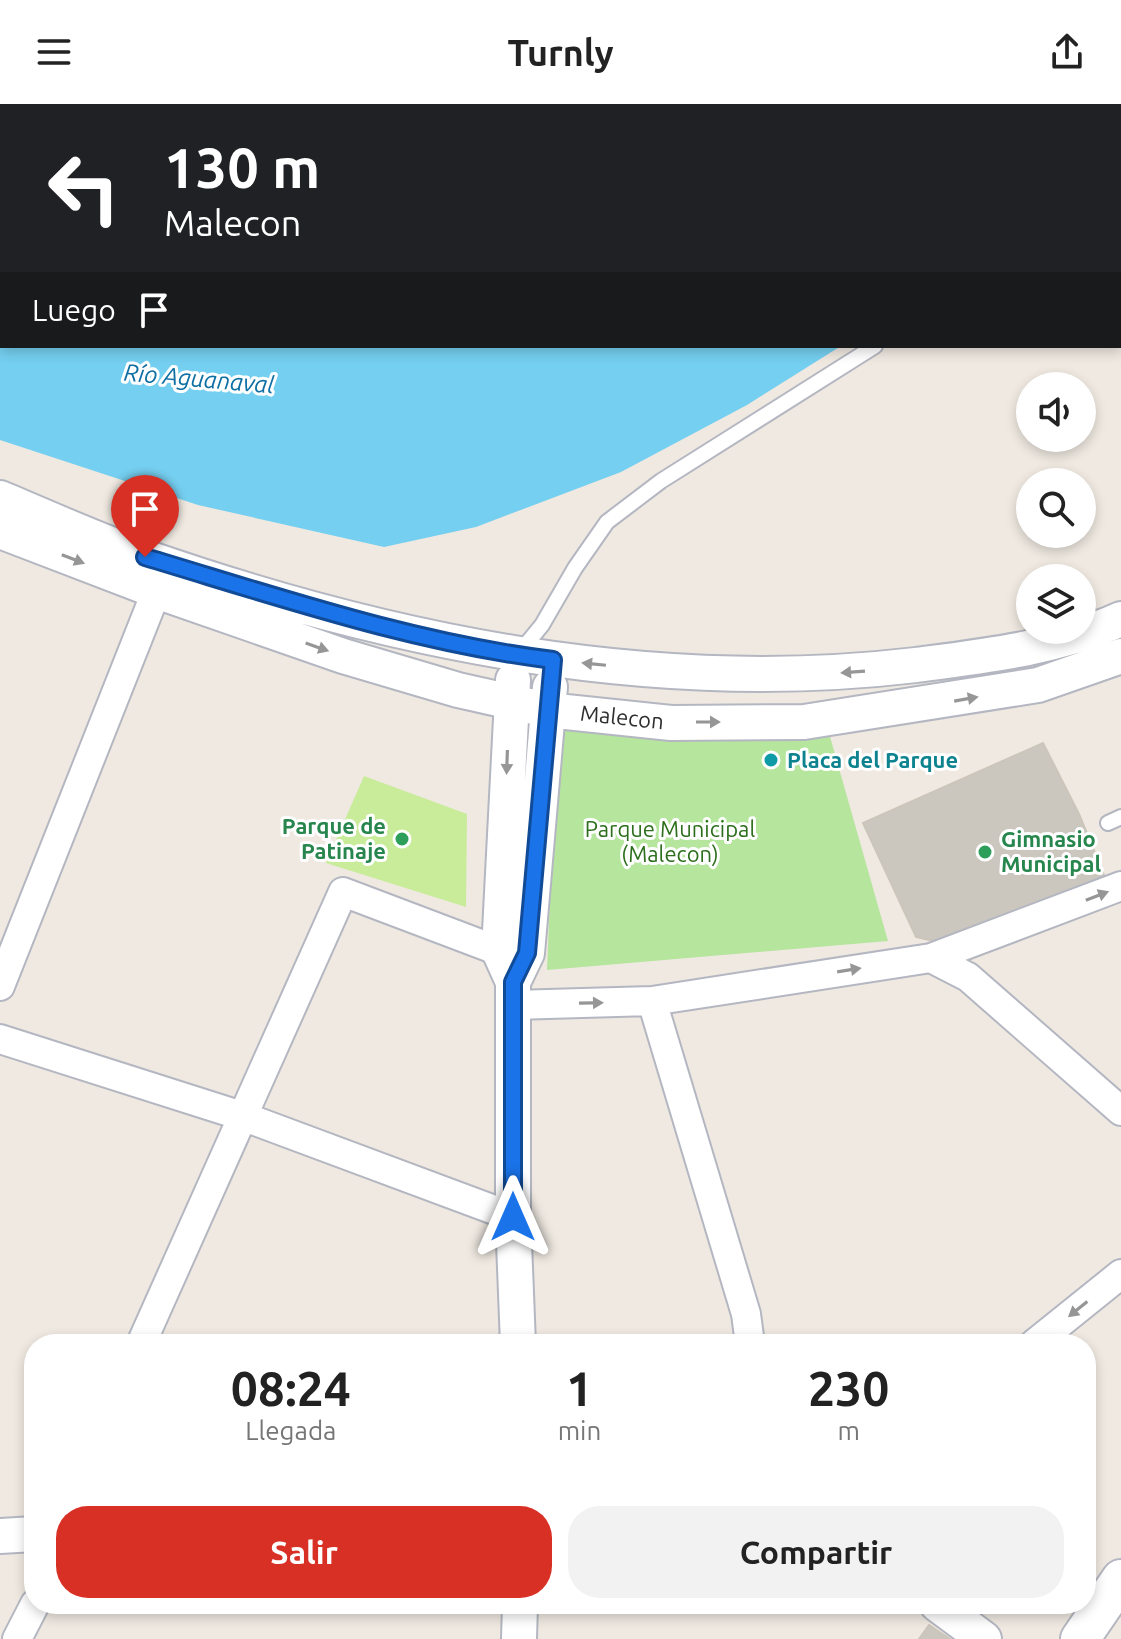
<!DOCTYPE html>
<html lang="es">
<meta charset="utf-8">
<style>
body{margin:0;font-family:Ubuntu,sans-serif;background:#f2f2f2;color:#222;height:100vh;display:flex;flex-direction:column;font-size:30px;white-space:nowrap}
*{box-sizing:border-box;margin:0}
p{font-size:26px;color:#767676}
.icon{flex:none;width:44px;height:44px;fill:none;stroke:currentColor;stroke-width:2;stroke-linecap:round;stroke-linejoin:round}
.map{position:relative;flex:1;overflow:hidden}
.drawer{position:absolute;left:24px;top:1230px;width:1072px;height:280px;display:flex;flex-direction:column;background:#fff;border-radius:32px;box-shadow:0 4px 12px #0003}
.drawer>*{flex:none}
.banner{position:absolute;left:0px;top:0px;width:1122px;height:244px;box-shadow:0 4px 12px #0003;background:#202124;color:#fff;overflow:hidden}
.controls{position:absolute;left:1016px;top:268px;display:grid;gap:16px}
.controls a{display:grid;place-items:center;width:80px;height:80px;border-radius:50%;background:#fff;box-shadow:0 4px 12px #0003;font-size:40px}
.pin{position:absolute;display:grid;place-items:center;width:68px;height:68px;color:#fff;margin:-82px -34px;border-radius:50% 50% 50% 0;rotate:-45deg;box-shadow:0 0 8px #0007}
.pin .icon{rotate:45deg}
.me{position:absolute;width:88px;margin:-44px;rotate:0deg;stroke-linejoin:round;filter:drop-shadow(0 0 6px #0008)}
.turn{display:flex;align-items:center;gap:28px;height:168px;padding:0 32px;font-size:36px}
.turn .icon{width:104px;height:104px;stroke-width:2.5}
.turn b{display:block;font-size:56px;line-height:68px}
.then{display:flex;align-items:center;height:76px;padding:0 32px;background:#0003;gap:16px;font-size:30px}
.eta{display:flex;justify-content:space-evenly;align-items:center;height:136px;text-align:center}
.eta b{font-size:48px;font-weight:700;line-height:56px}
.button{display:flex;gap:16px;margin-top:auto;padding:16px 32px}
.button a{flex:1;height:92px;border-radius:32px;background:#d93025;color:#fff;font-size:32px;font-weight:700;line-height:92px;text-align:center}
.button a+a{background:#f2f2f2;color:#222}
header{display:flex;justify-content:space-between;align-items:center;height:104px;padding:0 32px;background:#fff;font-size:36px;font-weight:700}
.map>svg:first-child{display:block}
.green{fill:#b6e59e}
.pitch{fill:#c9ec9a}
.water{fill:#75cff0}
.building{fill:#cbc7bf;stroke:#cbc5ba;stroke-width:2}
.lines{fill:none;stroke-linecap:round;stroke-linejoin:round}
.service-casing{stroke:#b4b7c1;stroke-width:18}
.minor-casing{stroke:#b4b7c1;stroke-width:32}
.tertiary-casing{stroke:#b4b7c1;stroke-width:38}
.secondary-casing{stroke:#b4b7c1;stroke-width:42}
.service{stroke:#fff;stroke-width:14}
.minor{stroke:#fff;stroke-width:28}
.tertiary{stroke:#fff;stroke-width:34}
.secondary{stroke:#fff;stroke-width:38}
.oneway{fill:#969696}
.route-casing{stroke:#114b97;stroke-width:20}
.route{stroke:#1a73e8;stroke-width:14}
.culture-dot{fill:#0f9aa8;stroke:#fff;stroke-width:3}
.leisure-dot{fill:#2e9e5b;stroke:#fff;stroke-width:3}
.labels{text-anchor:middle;stroke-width:6;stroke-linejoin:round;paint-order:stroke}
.street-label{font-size:22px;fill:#2e2e2e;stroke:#fff}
.culture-label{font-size:22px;font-weight:bold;fill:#0d838f;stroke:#fff;text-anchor:start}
.leisure-label{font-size:22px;font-weight:bold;fill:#27864d;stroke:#fff;text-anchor:end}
.park-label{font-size:22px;fill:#2c6e1b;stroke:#fff}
.water-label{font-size:24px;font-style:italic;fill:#0d6fa3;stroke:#fff}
</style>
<header><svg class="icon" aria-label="menu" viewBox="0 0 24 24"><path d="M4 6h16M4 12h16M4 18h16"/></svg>Turnly<svg class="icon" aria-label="share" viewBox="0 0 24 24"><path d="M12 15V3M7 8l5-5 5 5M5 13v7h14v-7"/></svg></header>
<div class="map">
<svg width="1121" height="1535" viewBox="0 0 1121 1535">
<rect width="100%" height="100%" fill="#efe9e1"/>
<path class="green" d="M 0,0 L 419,0 L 2,2 L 2,73 Z
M 557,620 L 827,622 L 888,837 L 547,866 Z"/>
<path class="pitch" d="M 364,672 L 467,710 L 466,803 L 326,759 Z"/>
<path class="water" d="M 506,0 L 1121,0 L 1121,58 L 1120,2 L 503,2 Z
M 0,148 L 2,242 L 841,242 L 747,301 L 621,368 L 476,423 L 384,443 L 198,401 L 0,336 Z"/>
<path class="building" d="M 1043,639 L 1079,710 L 1106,776 L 950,841 L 916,833 L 863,719 Z
M 929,1521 L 950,1535 L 919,1535 Z"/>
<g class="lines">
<g class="service-casing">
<path id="service" d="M 1120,87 L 1121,87
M 519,549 L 542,521 L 575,464 L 607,418 L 661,377 L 875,242
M 1108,719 L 1121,713"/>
</g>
<g class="minor-casing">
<path id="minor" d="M 931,854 L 968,873 L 1121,1007
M 0,882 L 164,468
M 652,897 L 746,1210 L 750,1240
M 513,901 L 652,897 L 931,854 L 1121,782
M 0,935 L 242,1012 L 513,1113
M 141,1240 L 343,788 L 499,847 L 520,848
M 1034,1240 L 1121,1170
M 17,1535 L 35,1500"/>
</g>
<g class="tertiary-casing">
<path id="tertiary" d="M 0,394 C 48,414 96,436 145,453 C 393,539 654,592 916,561 C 985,552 1057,544 1121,515
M 0,427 L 159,488 L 343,552 L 458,586 L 547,606 L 671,619 L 804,618 L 1038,581 L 1121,552
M 513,576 L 499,847 L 513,878 L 513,1113 L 518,1240
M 513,878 L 527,849 L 550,583
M 0,1432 L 34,1430
M 937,1500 L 984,1535
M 519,1535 L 520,1500"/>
</g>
<g class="secondary-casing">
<path id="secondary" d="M 1080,1535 L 1121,1475"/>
</g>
<use href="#service" class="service"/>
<use href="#minor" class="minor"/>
<use href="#tertiary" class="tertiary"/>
<use href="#secondary" class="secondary"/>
</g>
<defs><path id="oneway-solid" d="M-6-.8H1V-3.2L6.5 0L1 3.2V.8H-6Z" transform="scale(2)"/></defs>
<g class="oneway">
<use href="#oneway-solid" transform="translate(73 455) rotate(21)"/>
<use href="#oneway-solid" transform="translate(317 543) rotate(19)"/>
<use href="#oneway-solid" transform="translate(594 560) rotate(-174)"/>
<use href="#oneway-solid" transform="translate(853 568) rotate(176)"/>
<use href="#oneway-solid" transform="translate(966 595) rotate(-10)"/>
<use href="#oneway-solid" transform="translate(708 618)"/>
<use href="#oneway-solid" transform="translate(507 658) rotate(92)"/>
<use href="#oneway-solid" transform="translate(1097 792) rotate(-21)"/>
<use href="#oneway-solid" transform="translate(849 866) rotate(-9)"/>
<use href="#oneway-solid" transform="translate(591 899) rotate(-1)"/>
<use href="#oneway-solid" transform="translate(1078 1205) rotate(141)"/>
</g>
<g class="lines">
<g class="route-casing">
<path id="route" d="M 145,453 C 279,493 414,539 553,556 L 527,849 L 513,878 L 513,1113"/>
</g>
<use href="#route" class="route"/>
</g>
<circle class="culture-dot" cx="771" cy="656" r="8"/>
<g class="leisure-dot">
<circle cx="402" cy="735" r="8"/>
<circle cx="985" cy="748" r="8"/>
</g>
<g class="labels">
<g class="street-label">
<text transform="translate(622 613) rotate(6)" y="8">Malecon</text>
</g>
<g class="culture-label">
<text x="787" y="664">Placa del Parque</text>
</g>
<g class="leisure-label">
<text x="386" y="730">Parque de<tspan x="386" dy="25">Patinaje</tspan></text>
<text x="1001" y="743" text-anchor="start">Gimnasio<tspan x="1001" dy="25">Municipal</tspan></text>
</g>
<g class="park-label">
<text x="670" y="733">Parque Municipal<tspan x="670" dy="25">(Malecon)</tspan></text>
</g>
<g class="water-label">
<text transform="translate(199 275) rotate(5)" y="8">Río Aguanaval</text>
</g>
</g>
</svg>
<div class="controls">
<a><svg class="icon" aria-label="sound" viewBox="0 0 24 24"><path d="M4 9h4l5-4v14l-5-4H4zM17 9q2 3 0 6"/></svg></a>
<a><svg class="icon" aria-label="search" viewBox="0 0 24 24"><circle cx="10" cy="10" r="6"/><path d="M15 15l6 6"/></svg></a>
<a><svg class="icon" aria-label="layers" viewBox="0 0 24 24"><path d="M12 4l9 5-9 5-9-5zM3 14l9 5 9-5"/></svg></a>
</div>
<div class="pin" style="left:145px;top:453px;background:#d93025"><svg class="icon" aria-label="arrive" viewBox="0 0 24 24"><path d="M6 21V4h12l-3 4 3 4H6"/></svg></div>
<svg class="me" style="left:513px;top:1113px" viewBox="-20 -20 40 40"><path d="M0-17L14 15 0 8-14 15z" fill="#1a73e8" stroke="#fff" stroke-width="4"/></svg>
<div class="banner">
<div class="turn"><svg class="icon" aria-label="left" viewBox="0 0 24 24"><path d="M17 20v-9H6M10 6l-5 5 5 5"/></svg><div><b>130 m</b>Malecon</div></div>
<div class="then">Luego<svg class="icon" aria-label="arrive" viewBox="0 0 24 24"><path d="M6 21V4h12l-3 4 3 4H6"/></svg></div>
</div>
<section class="drawer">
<div class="eta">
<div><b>08:24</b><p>Llegada</p></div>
<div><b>1</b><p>min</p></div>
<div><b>230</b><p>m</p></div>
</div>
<div class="button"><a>Salir</a><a>Compartir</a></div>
</section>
</div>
